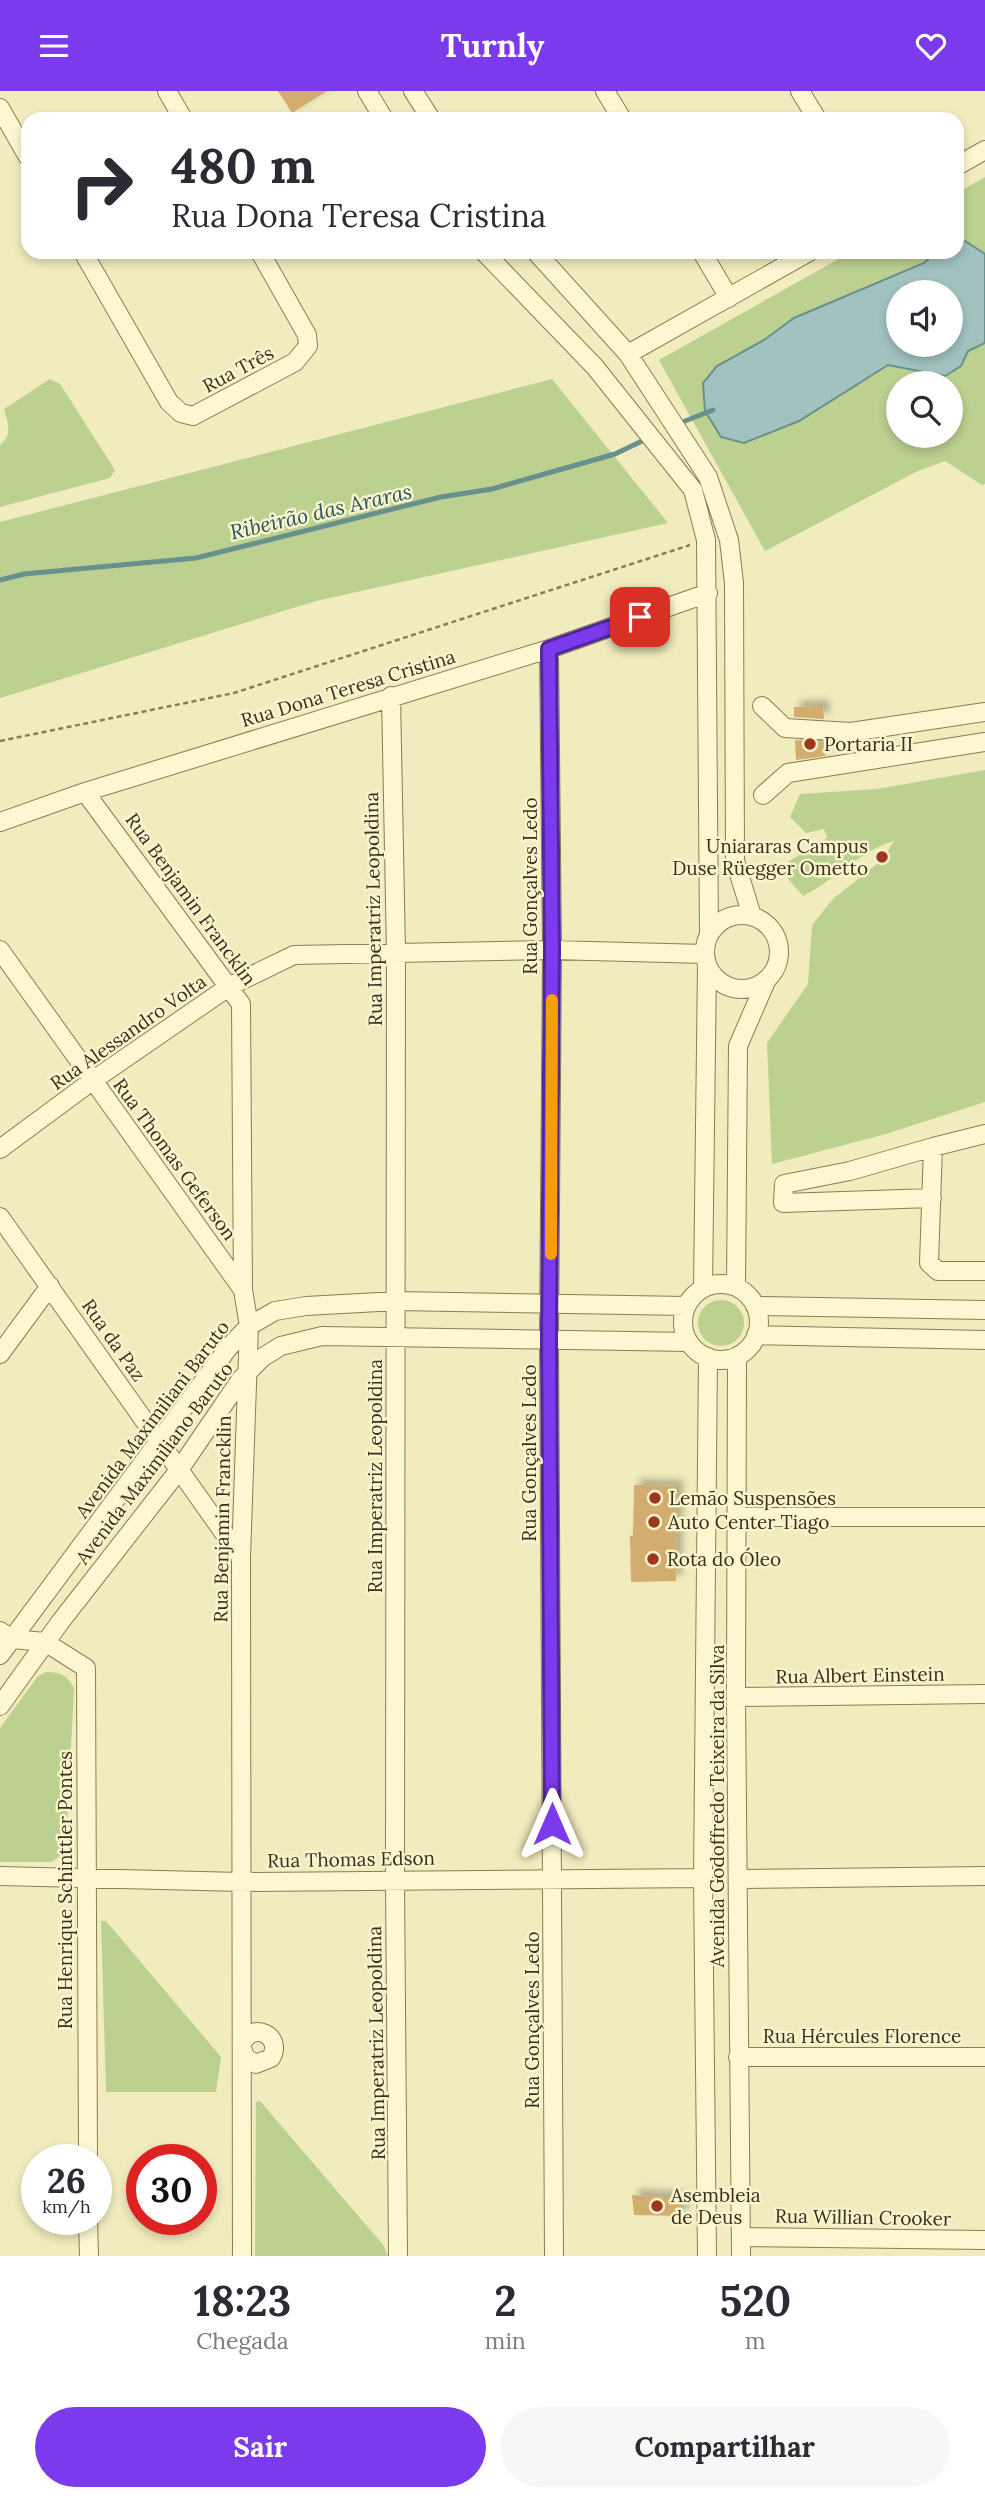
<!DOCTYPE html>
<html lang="pt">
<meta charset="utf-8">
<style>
body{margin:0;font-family:Lora,serif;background:#f7f7f7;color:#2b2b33;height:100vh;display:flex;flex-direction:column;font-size:26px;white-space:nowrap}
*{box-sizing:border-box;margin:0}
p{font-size:23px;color:#7c7c81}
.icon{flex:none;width:38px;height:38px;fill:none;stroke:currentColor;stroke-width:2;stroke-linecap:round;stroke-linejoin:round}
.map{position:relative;height:2165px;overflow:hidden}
.drawer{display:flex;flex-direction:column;background:#fff;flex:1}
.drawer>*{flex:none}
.banner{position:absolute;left:21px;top:21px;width:943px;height:147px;border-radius:21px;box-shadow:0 4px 10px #0003;background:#fff;color:#2b2b33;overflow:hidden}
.fabs{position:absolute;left:886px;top:189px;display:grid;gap:14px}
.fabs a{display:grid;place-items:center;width:77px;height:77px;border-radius:50%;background:#fff;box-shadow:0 4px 10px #0003;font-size:35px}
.speed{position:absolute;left:21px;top:2053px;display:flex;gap:14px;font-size:35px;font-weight:700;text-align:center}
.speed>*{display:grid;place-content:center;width:91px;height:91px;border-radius:50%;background:#fff;box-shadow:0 4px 10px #0003;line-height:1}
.speed small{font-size:18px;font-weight:400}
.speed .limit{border:10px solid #d22;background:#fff;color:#111}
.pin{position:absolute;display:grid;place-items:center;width:60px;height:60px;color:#fff;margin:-30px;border-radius:14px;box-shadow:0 4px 10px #0006}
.me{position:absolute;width:77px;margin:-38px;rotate:0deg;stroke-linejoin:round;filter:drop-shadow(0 0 5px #0008)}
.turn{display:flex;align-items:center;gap:24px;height:147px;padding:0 35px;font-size:32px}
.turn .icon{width:91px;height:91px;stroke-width:2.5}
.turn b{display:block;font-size:49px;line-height:60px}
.eta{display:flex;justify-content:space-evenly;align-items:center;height:119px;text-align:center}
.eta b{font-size:42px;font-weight:700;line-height:49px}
.button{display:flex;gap:14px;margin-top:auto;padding:14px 35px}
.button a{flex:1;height:80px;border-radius:42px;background:#7c3aed;color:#fff;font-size:28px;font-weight:700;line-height:80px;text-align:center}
.button a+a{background:#f7f7f7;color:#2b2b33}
header{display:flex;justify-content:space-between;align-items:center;height:91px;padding:0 35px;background:#7c3aed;color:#fff;font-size:32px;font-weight:700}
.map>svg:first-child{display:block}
.green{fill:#bcd090;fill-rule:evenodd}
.water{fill:#a1c2bf;stroke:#68918e;stroke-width:2;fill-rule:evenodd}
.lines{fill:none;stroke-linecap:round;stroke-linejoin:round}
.stream{stroke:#68918e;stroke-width:5}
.building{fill:#d3ac6f;filter:url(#shadow)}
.minor-casing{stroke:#8b7c55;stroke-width:20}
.path{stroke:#8b7c55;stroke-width:2.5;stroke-dasharray:5 3.5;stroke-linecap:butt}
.minor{stroke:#fcf7d1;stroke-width:18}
.route-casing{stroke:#51269a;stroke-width:18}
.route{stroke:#7c3aed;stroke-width:12}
.slow{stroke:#f59e0b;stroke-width:12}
.poi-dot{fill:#9f371f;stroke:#f8f4cd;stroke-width:2.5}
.labels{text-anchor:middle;stroke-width:5;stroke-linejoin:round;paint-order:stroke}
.street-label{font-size:19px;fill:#392f1b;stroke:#f8f4cd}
.poi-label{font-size:19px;fill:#392f1b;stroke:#f8f4cd;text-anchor:start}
.water-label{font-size:21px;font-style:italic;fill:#28545a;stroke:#f8f4cd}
</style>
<header><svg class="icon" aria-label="menu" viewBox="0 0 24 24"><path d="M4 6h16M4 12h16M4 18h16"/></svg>Turnly<svg class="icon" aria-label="heart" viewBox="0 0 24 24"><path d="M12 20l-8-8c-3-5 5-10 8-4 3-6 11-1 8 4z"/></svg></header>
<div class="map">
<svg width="985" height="2165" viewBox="0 0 985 2165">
<defs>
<filter id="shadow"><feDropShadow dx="6" dy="-6" stdDeviation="3.5" flood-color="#0004"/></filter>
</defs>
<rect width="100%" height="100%" fill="#f1ecbd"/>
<path class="green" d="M 985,86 L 985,393 L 982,394 L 945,370 L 918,380 L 765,460 L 659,269 L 851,161 L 957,161 L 957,102 ZM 898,201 L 950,201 L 950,254 L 898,254 ZM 898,292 L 950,292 L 950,345 L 898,345 Z
M 50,288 L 60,293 L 115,379 L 110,387 L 0,416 L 0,354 C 13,344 8,331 4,318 Z
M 552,288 L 668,432 L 316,510 L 0,607 L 0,431 Z
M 985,679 L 985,1011 L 886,1043 L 772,1073 L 767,952 L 808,893 L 812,834 L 833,808 L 882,769 L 894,750 C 860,760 835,789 803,805 L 788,788 L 788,771 L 827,747 L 824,738 L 806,742 L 790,726 L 800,703 L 877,698 Z
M698 1232a23 23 0 1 1 46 0a23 23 0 1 1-46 0Z
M 46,1581 C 60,1581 67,1584 74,1597 L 66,1754 L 62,1763 L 52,1771 L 0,1771 L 0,1637 L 38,1585 Z
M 101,1830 L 106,1830 L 221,1966 L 216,2001 L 106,2001 Z
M 260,2010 L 384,2155 L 388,2165 L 255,2165 L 256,2011 Z"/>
<path class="water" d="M 965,150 L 985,163 L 985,252 L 968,260 L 961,275 L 945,285 L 888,274 L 799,330 L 744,352 L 721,346 L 705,320 L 703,292 L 717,275 L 764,249 L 794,227 L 924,172 L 936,161 L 957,161 L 957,152 ZM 898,201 L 950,201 L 950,254 L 898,254 Z"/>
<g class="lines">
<path class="stream" d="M 685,330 L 713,319
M 0,489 L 24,483 L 196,467 L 441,406 L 492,398 L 615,363 L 642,350"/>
</g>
<path class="building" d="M 278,0 L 327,0 L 292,22 Z
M 823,615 L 824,628 L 794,626 L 794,616 Z
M 795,649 L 824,651 L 825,665 L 796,669 Z
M 634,1394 L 677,1395 L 676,1490 L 631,1491 L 630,1445 L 633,1445 Z
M 632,2104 L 682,2107 L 682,2125 L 634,2124 Z"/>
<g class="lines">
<g class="minor-casing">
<path id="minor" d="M 167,0 L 183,28
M 367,0 L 384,28
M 413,0 L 431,28
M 605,0 L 622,28
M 800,0 L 817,28
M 0,17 L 28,66
M 957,75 L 985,59
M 83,161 L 169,311 L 181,322 L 193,325 L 295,271 L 308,255 L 307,244 L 260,161
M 484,161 L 595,276 L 693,399 L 706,449 L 709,845
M 536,161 L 628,263 L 708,386 L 729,449 L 734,492 L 735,770 L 752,825
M 702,161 L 729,207
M 628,263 L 809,161
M 549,558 L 552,859 L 549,1247 L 554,2165
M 391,605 L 396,861 L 395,1789 L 398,2165
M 762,615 L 785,637 L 851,641 L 985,621
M 85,701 L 241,913 L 243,1199 L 249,1235 L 241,1466 L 242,2165
M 763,704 L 788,682 L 985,651
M 0,731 L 85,701 L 549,558 L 708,502
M705 861a37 37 0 1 1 74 0a37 37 0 1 1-74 0Z
M 0,859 L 243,1199
M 985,1043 L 933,1056 L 929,1172 L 938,1180 L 985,1180
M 0,1058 L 92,990 L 230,895 L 294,864 L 552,859 L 705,863
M 932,1107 L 783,1112 L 784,1093 L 850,1080 L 933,1056
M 0,1126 L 241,1466
M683 1231a38 38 0 1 1 76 0a38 38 0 1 1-76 0Z
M 736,1196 L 738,955 L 767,888
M 703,1197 L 707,874
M 755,1215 L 985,1219
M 756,1244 L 985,1249
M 0,1263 L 50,1195
M 737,1265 L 736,1606 L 741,2165
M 737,1426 L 985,1426
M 0,1540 L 12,1548 L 45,1551 L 86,1577 L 88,2068
M 0,1564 L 229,1256 L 249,1235 L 275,1220 L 306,1215 L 397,1210 L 686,1215
M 736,1606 L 985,1603
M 0,1615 L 61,1530 L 179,1379 L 241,1288 L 263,1266 L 281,1255 L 322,1245 L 689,1251
M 0,1785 L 241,1791 L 703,1787
M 739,1788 L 985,1785
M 242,1958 L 246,1967 L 256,1973 L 271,1967 C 284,1945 252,1929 242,1953
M 738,1966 L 985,1966
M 88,2128 L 89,2165
M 741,2146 L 985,2149
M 707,2165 L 703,1787 L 708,1266"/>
</g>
<path class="path" d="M 0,650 L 234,602 L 690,454"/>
<use href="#minor" class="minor"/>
</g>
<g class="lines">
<g class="route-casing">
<path id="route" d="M 552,1733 L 549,1247 L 552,859 L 549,558 L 640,526"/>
</g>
<use href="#route" class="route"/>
<path class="slow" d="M 551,1163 L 552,909"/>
</g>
<g class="poi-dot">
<circle cx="810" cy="653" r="7"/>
<circle cx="882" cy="766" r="7"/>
<circle cx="655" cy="1407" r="7"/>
<circle cx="654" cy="1431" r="7"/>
<circle cx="653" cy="1468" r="7"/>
<circle cx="657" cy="2115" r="7"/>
</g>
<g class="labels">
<g class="street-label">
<text transform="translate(238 278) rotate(-28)" y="7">Rua Três</text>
<text transform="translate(348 597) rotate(-17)" y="7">Rua Dona Teresa Cristina</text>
<text transform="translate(530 795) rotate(-90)" y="7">Rua Gonçalves Ledo</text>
<text transform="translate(191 808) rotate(54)" y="7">Rua Benjamin Francklin</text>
<text transform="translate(373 818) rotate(-91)" y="7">Rua Imperatriz Leopoldina</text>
<text transform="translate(128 941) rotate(-35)" y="7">Rua Alessandro Volta</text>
<text transform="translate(175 1068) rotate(54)" y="7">Rua Thomas Geferson</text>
<text transform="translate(114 1249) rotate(55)" y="7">Rua da Paz</text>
<text transform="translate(152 1328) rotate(-53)" y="7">Avenida Maximiliani Baruto</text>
<text transform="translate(529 1362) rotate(-90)" y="7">Rua Gonçalves Ledo</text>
<text transform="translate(154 1372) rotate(-53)" y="7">Avenida Maximiliano Baruto</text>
<text transform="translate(375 1385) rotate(-90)" y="7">Rua Imperatriz Leopoldina</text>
<text transform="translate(222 1428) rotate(-89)" y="7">Rua Benjamin Francklin</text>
<text transform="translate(860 1584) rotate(-1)" y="7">Rua Albert Einstein</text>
<text transform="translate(717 1715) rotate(-90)" y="7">Avenida Godoffredo Teixeira da Silva</text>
<text transform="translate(351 1768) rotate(-1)" y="7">Rua Thomas Edson</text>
<text transform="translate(65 1799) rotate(-90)" y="7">Rua Henrique Schinttler Pontes</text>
<text transform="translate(532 1929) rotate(-90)" y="7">Rua Gonçalves Ledo</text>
<text x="862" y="1952">Rua Hércules Florence</text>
<text transform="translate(376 1952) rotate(-91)" y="7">Rua Imperatriz Leopoldina</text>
<text transform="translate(863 2126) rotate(1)" y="7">Rua Willian Crooker</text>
</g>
<g class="poi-label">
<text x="824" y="660">Portaria II</text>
<text x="868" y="762" text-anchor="end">Uniararas Campus<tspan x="868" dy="22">Duse Rüegger Ometto</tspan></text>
<text x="669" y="1414">Lemão Suspensões</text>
<text x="668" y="1438">Auto Center Tiago</text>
<text x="667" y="1475">Rota do Óleo</text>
<text x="671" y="2111">Asembleia<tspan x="671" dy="22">de Deus</tspan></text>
</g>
<g class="water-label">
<text transform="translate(321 421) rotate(-13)" y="7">Ribeirão das Araras</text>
</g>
</g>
</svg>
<div class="fabs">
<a><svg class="icon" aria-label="sound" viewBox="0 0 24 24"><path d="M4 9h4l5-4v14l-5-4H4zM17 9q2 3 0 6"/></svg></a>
<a><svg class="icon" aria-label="search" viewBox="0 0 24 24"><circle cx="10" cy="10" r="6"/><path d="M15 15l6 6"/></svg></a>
</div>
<div class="speed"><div>26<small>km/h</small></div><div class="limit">30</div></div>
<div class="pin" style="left:640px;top:526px;background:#d93025"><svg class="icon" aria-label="arrive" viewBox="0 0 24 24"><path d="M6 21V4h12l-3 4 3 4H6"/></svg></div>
<svg class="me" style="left:552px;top:1733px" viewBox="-20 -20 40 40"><path d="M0-17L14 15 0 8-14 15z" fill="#7c3aed" stroke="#fff" stroke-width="4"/></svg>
<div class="banner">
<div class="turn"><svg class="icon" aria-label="right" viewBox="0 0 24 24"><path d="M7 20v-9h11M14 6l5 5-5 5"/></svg><div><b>480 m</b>Rua Dona Teresa Cristina</div></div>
</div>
</div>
<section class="drawer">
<div class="eta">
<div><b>18:23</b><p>Chegada</p></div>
<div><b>2</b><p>min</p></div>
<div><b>520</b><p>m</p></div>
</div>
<div class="button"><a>Sair</a><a>Compartilhar</a></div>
</section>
